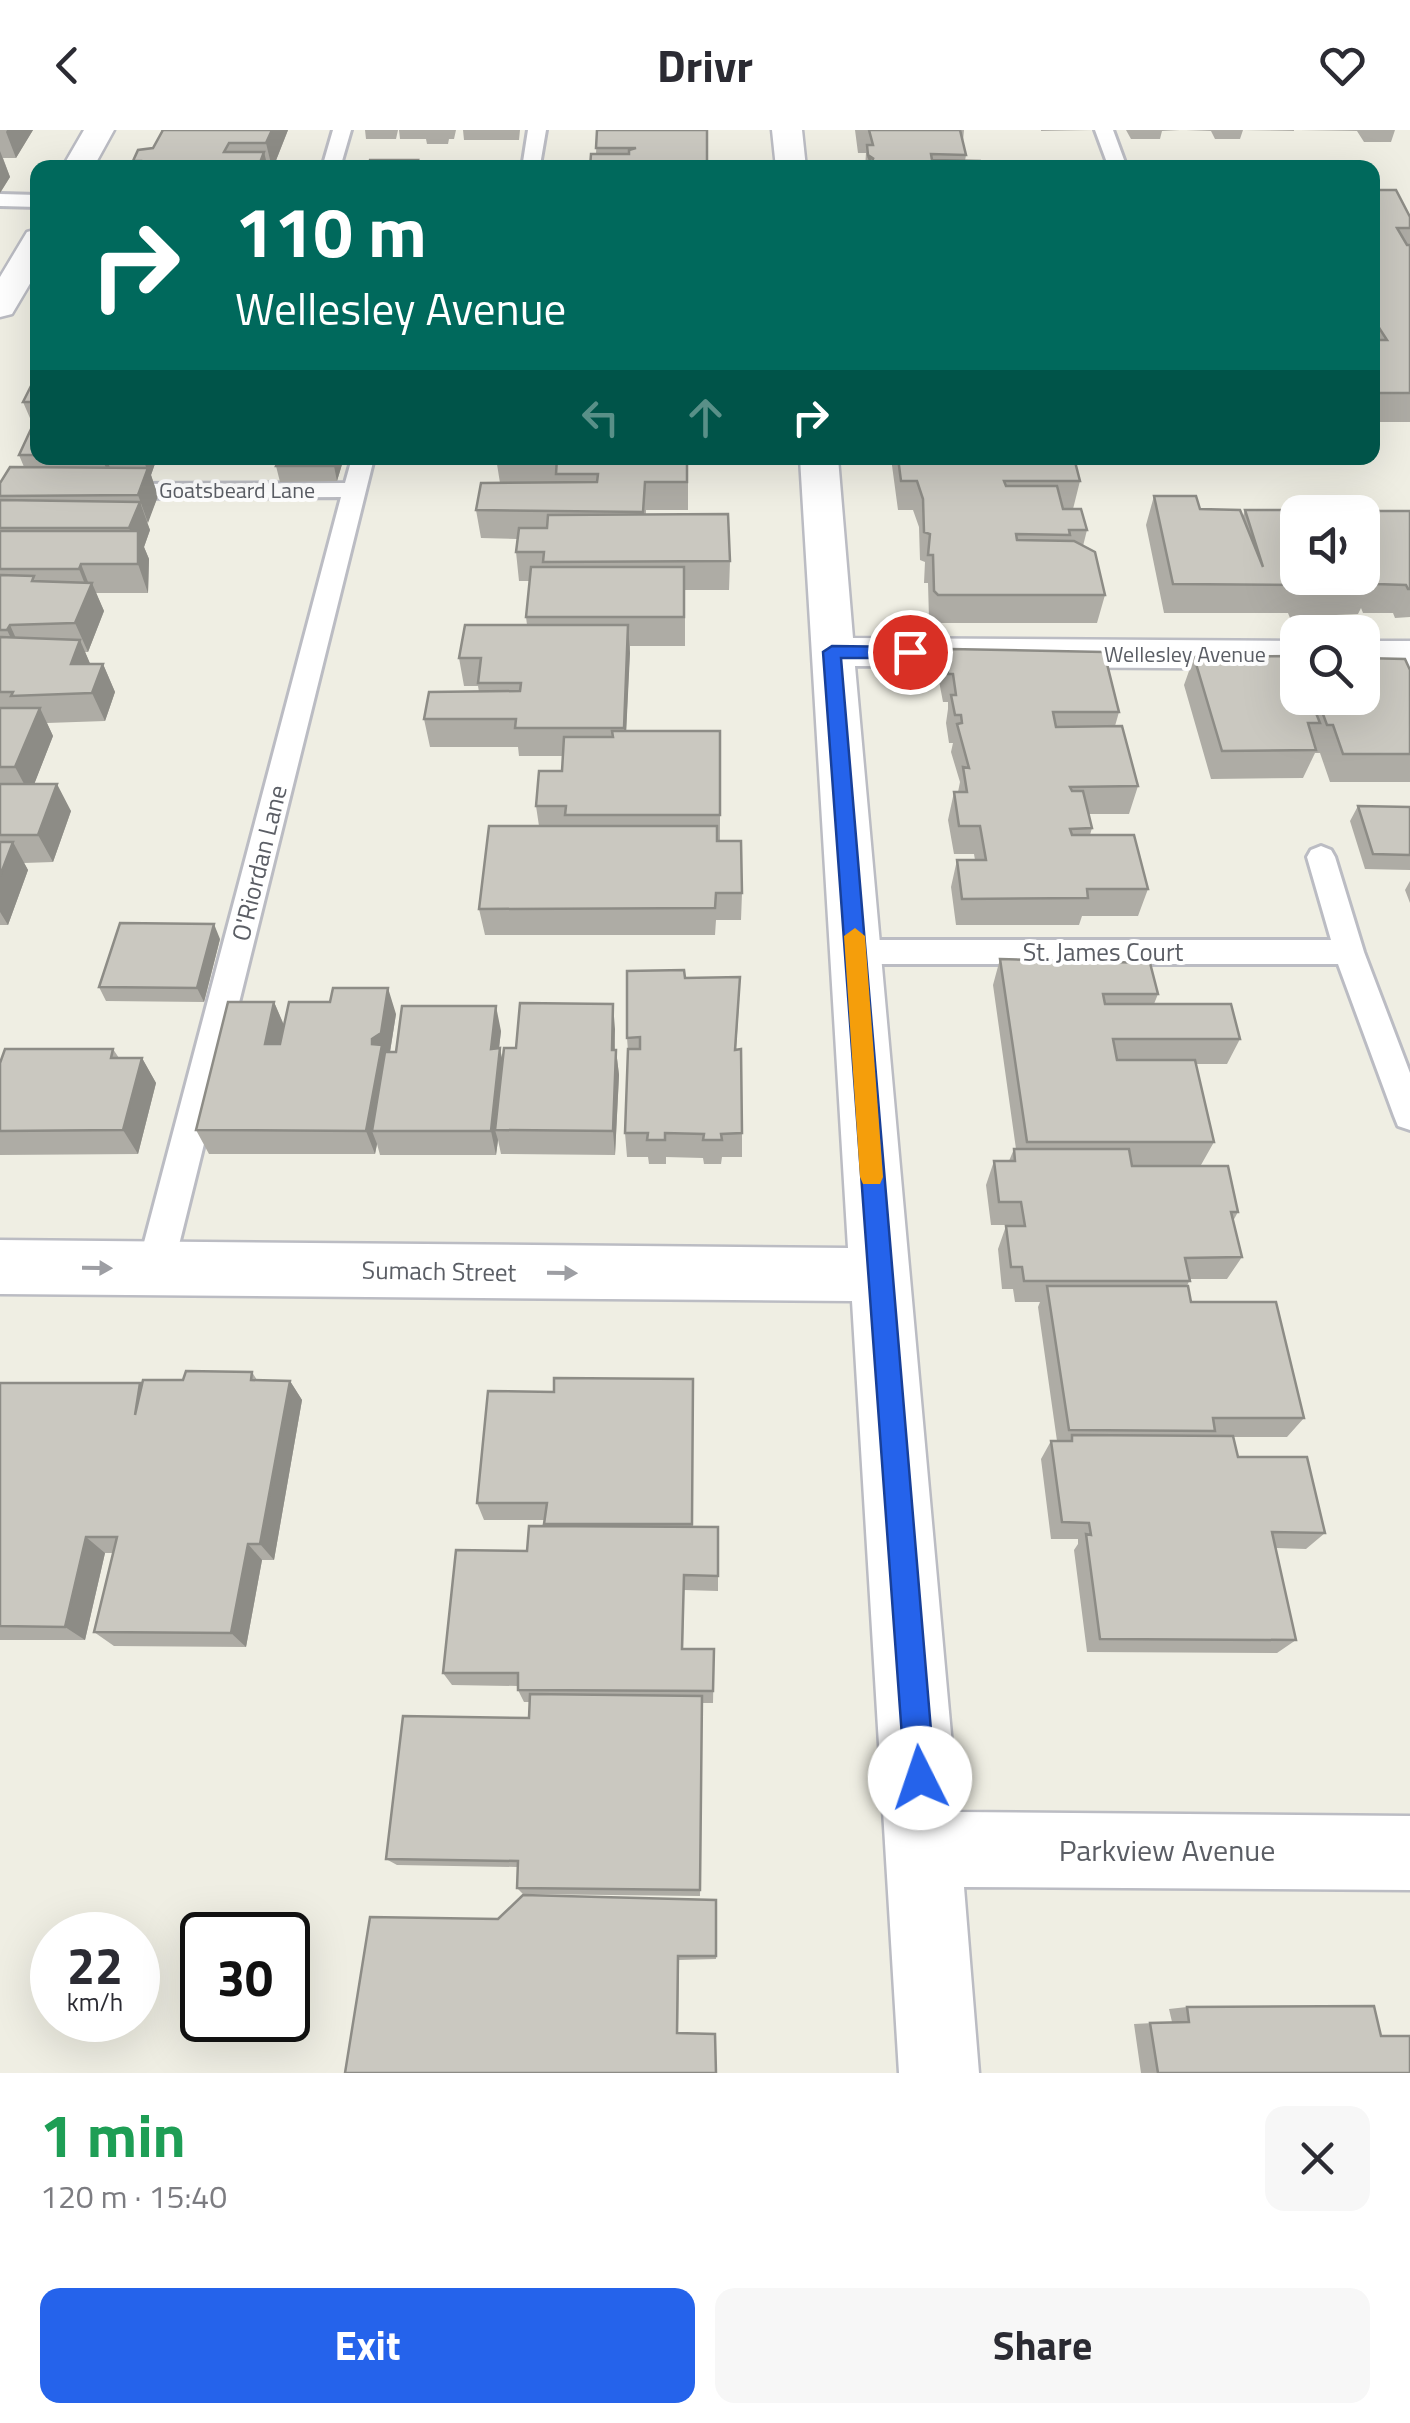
<!DOCTYPE html>
<meta charset="utf-8">
<style>
body{margin:0;font-family:"Titillium Web",sans-serif;background:#f7f7f7;color:#2b2b33;height:100vh;display:flex;flex-direction:column;font-size:38px;white-space:nowrap}
*{box-sizing:border-box;margin:0}
p{font-size:32px;color:#7c7c81}
.icon{flex:none;width:55px;height:55px;fill:none;stroke:currentColor;stroke-width:2;stroke-linecap:round;stroke-linejoin:round}
.map{position:relative;height:1943px;overflow:hidden}
.sheet{display:flex;flex-direction:column;background:#fff;flex:1}
.sheet>*{flex:none}
.guide{position:absolute;left:30px;top:30px;width:1350px;height:305px;border-radius:20px;box-shadow:0 10px 40px #0002;background:#00695c;color:#fff;overflow:hidden}
.buttons{position:absolute;left:1280px;top:365px;display:grid;gap:20px}
.buttons a{display:grid;place-items:center;width:100px;height:100px;border-radius:20px;background:#fff;box-shadow:0 10px 40px #0002;font-size:50px}
.speed{position:absolute;left:30px;top:1782px;display:flex;gap:20px;font-size:50px;font-weight:700;text-align:center}
.speed>*{display:grid;place-content:center;width:130px;height:130px;border-radius:50%;background:#fff;box-shadow:0 10px 40px #0002;line-height:1}
.speed small{font-size:25px;font-weight:400}
.speed .limit{border:5px solid #111;border-radius:15px;background:#fff;color:#111}
.pin{position:absolute;display:grid;place-items:center;width:85px;height:85px;color:#fff;margin:-42px;border:5px solid #fff;border-radius:50%;box-shadow:0 2px 10px #0007}
.me{position:absolute;width:110px;margin:-55px;rotate:356deg;stroke-linejoin:round;filter:drop-shadow(0 0 8px #0008)}
.turn{display:flex;align-items:center;gap:35px;height:210px;padding:0 40px;font-size:45px}
.turn .icon{width:130px;height:130px;stroke-width:2.5}
.turn b{display:block;font-size:70px;line-height:85px}
.lanes{display:flex;align-items:center;height:95px;padding:0 40px;background:#0003;justify-content:center;gap:50px;direction:ltr}
.lanes .off{opacity:.35}
.round{display:grid;place-items:center;flex:none;width:105px;height:105px;border-radius:20px;background:#f7f7f7}
.headline{display:flex;align-items:center;justify-content:space-between;height:170px;padding:0 40px}
h1{font-size:60px;font-weight:700;line-height:75px;color:#1e9e55}
.cta{display:flex;gap:20px;margin-top:auto;padding:20px 40px}
.cta a{flex:1;height:115px;border-radius:20px;background:#2563eb;color:#fff;font-size:40px;font-weight:700;line-height:115px;text-align:center}
.cta a+a{background:#f7f7f7;color:#2b2b33}
header{display:flex;justify-content:space-between;align-items:center;height:130px;padding:0 40px;background:#fff;font-size:45px;font-weight:700}
.map>svg:first-child{display:block}
.lines{fill:none;stroke-linecap:round;stroke-linejoin:round}
.lane-casing{stroke:#bbbcc3;stroke-width:6}
.street-casing{stroke:#bbbcc3;stroke-width:5}
.lane{fill:#fff;fill-rule:evenodd}
.street{fill:#fff;fill-rule:evenodd}
.wall{fill:#aeaca5}
.shaded-wall{fill:#8d8c86}
.building{fill:#cac8c0;stroke:#8d8c86;stroke-width:2.5}
.oneway{fill:#9d9ea3}
.route{fill:#2563eb;stroke:#184099;stroke-width:2.5}
.slow{fill:#f59e0b}
.labels{text-anchor:middle;stroke-width:8;stroke-linejoin:round;paint-order:stroke}
.far-street-label{font-size:22px;fill:#5b5e65;stroke:#fff}
.street-label{font-size:25px;fill:#5b5e65;stroke:#fff}
.near-street-label{font-size:30px;fill:#5b5e65;stroke:#fff}
</style>
<header><svg class="icon" aria-label="back" viewBox="0 0 24 24"><path d="M15 5l-7 7 7 7"/></svg>Drivr<svg class="icon" aria-label="heart" viewBox="0 0 24 24"><path d="M12 20l-8-8c-3-5 5-10 8-4 3-6 11-1 8 4z"/></svg></header>
<div class="map">
<svg width="1410" height="1943" viewBox="0 0 1410 1943">
<rect width="100%" height="100%" fill="#efeee3"/>
<g class="lines">
<g class="lane-casing">
<path id="lane" d="M 333,0 L 351,0 L 342,31 L 346,38 L 328,38 L 324,31 Z
M 528,0 L 546,0 L 540,35 L 516,38 L 523,32 Z
M 1095,0 L 1113,0 L 1127,38 L 1109,38 Z
M 0,64 L 38,65 L 38,77 L 0,76 Z
M 352,328 L 374,328 L 173,1139 L 167,1150 L 155,1155 L 143,1150 L 137,1139 L 341,367 L 114,368 L 102,361 L 114,354 L 345,353 Z
M 1321,716 L 1331,720 L 1335,727 L 1364,822 L 1410,943 L 1410,1000 L 1398,996 L 1394,986 L 1338,834 L 856,834 L 845,830 L 841,822 L 845,814 L 856,810 L 1331,810 L 1307,727 L 1311,720 Z"/>
</g>
<g class="street-casing">
<path id="street" d="M 84,0 L 114,0 L 93,38 L 62,38 Z
M 772,0 L 802,0 L 806,38 L 776,38 Z
M 38,99 L 38,140 L 12,184 L 0,187 L 0,147 L 27,102 Z
M 800,328 L 838,328 L 853,508 L 1298,511 L 1298,539 L 855,536 L 958,1682 L 1410,1686 L 1410,1760 L 964,1757 L 979,1943 L 899,1943 L 852,1171 L 0,1164 L 0,1110 L 848,1118 Z
M 1362,511 L 1410,511 L 1410,539 L 1362,539 Z"/>
</g>
<use href="#lane" class="lane"/>
<use href="#street" class="street"/>
</g>
<path class="wall" d="M 0,0 L 33,0 L 16,28 L 3,28 L 10,47 L 0,63 Z
M 161,0 L 288,0 L 273,38 L 135,38 L 133,31 L 153,18 L 161,3 Z
M 365,0 L 398,0 L 396,9 L 366,9 Z
M 399,0 L 456,0 L 454,9 L 449,9 L 448,14 L 427,14 L 426,9 L 400,9 Z
M 463,0 L 520,0 L 519,10 L 464,10 Z
M 597,0 L 707,38 L 596,24 Z
M 855,0 L 964,0 L 963,11 L 966,25 L 965,31 L 982,38 L 865,38 L 866,23 L 858,23 Z
M 1041,0 L 1092,0 L 1041,1 Z
M 1126,0 L 1180,0 L 1162,1 L 1160,9 L 1131,9 Z
M 1186,0 L 1243,0 L 1240,9 L 1215,9 L 1211,1 Z
M 1243,0 L 1294,0 L 1294,1 Z
M 1300,0 L 1395,0 L 1391,12 L 1364,12 L 1357,1 Z
M 1372,60 L 1410,87 L 1410,292 L 1372,292 Z
M 38,246 L 38,328 L 191,328 L 157,328 L 151,345 L 158,366 L 147,393 L 150,400 L 144,417 L 149,429 L 148,463 L 96,463 L 104,481 L 88,522 L 85,522 L 90,534 L 103,534 L 115,562 L 105,591 L 47,593 L 53,606 L 34,654 L 71,681 L 53,732 L 24,733 L 28,740 L 8,795 L 0,795 L 0,353 L 24,337 L 19,325 L 33,295 L 23,272 Z
M 279,328 L 344,328 L 337,351 L 280,352 L 276,336 Z
M 496,328 L 688,328 L 688,380 L 646,380 L 646,385 L 730,431 L 729,460 L 685,460 L 685,516 L 630,516 L 626,601 L 720,601 L 720,711 L 742,763 L 741,790 L 716,790 L 715,805 L 485,805 L 479,779 L 539,696 L 536,676 L 562,641 L 563,626 L 519,626 L 518,617 L 430,617 L 424,589 L 479,562 L 478,556 L 464,556 L 459,528 L 527,495 L 526,487 L 530,451 L 519,451 L 516,422 L 517,409 L 481,408 L 476,380 L 500,353 Z
M 891,328 L 1074,328 L 1080,351 L 1073,379 L 1087,400 L 1083,416 L 1105,465 L 1097,493 L 933,493 L 929,489 L 928,453 L 924,453 L 925,432 L 920,430 L 919,397 L 913,380 L 898,380 Z
M 1154,366 L 1200,379 L 1243,386 L 1245,380 L 1362,448 L 1362,382 L 1343,382 L 1344,381 L 1410,381 L 1410,487 L 1395,488 L 1393,483 L 1363,483 L 1361,478 L 1358,484 L 1336,485 L 1334,488 L 1290,488 L 1288,483 L 1164,483 L 1146,395 Z
M 950,519 L 1119,582 L 1115,596 L 1138,656 L 1129,684 L 1089,684 L 1092,698 L 1090,705 L 1148,759 L 1138,786 L 1082,786 L 1079,795 L 956,795 L 951,757 L 957,730 L 975,730 L 974,724 L 954,724 L 948,690 L 954,662 L 958,662 L 960,652 L 951,622 L 953,613 L 949,613 L 946,593 L 948,579 L 948,572 L 943,572 L 939,551 L 944,523 L 949,523 Z
M 1194,527 L 1298,568 L 1362,568 L 1410,540 L 1410,652 L 1330,652 L 1320,623 L 1315,623 L 1303,648 L 1211,649 L 1184,555 Z
M 1358,676 L 1410,677 L 1410,740 L 1365,739 L 1350,691 Z
M 1410,751 L 1410,773 L 1405,760 Z
M 220,809 L 204,872 L 106,871 L 99,857 Z
M 1000,829 L 1158,864 L 1154,874 L 1240,909 L 1227,934 L 1196,934 L 1214,1012 L 1201,1035 L 1132,1036 L 1238,1082 L 1233,1091 L 1242,1127 L 1227,1149 L 1190,1149 L 1187,1156 L 1191,1172 L 1304,1288 L 1287,1307 L 1233,1307 L 1238,1327 L 1325,1403 L 1306,1419 L 1276,1418 L 1296,1510 L 1277,1523 L 1087,1522 L 1074,1420 L 1078,1414 L 1078,1409 L 1051,1409 L 1041,1329 L 1051,1311 L 1057,1311 L 1038,1177 L 1040,1172 L 1015,1172 L 1013,1159 L 1002,1159 L 998,1119 L 1006,1096 L 1013,1096 L 1012,1095 L 991,1095 L 986,1055 L 994,1031 L 1009,1031 L 1014,1019 L 1016,1019 L 993,855 Z
M 685,848 L 739,873 L 736,920 L 742,1003 L 742,1027 L 722,1027 L 721,1034 L 704,1034 L 703,1028 L 666,1027 L 666,1034 L 649,1034 L 648,1027 L 627,1027 L 625,1003 L 628,921 L 627,908 Z
M 274,872 L 284,895 L 396,884 L 390,922 L 501,901 L 499,918 L 503,933 L 516,918 L 613,874 L 615,920 L 616,920 L 619,945 L 615,1025 L 501,1024 L 498,1010 L 496,1025 L 380,1025 L 377,1014 L 375,1024 L 209,1024 L 196,1000 Z
M 113,919 L 119,928 L 142,928 L 156,953 L 138,1024 L 0,1025 L 0,933 Z
M 252,1242 L 257,1250 L 290,1251 L 302,1270 L 274,1430 L 262,1430 L 246,1517 L 114,1516 L 94,1502 L 113,1423 L 105,1423 L 85,1510 L 0,1510 L 0,1253 L 140,1253 L 142,1256 Z
M 693,1249 L 693,1397 L 718,1397 L 718,1461 L 684,1460 L 683,1519 L 714,1519 L 713,1573 L 702,1573 L 700,1766 L 523,1764 L 517,1758 L 517,1737 L 397,1735 L 386,1729 L 529,1588 L 529,1572 L 524,1572 L 518,1560 L 518,1556 L 452,1555 L 443,1543 L 545,1396 L 545,1390 L 484,1390 L 477,1373 L 554,1262 Z
M 716,1770 L 716,1829 L 679,1830 L 678,1903 L 498,1789 Z
M 1187,1877 L 1381,1906 L 1410,1943 L 1141,1943 L 1134,1894 L 1172,1892 L 1169,1879 Z"/>
<path class="shaded-wall" d="M 7,0 L 33,0 L 16,28 L 6,2 Z
M 272,0 L 288,0 L 273,38 L 272,38 L 266,13 Z
M 0,21 L 10,47 L 0,63 Z
M 264,22 L 268,38 L 258,38 Z
M 102,328 L 106,328 L 114,347 L 112,353 Z
M 143,328 L 157,328 L 151,345 L 158,366 L 148,393 L 138,365 L 147,340 Z
M 336,328 L 343,328 L 343,331 L 337,351 L 334,336 Z
M 140,372 L 150,400 L 144,417 L 149,429 L 148,463 L 138,434 L 138,420 L 129,398 Z
M 81,434 L 90,457 L 92,453 L 104,481 L 88,522 L 75,493 L 88,462 L 79,439 Z
M 10,495 L 23,524 L 21,529 L 7,500 Z
M 628,495 L 630,523 L 625,626 L 624,598 Z
M 80,510 L 92,538 L 71,534 Z
M 103,534 L 115,562 L 105,591 L 92,563 Z
M 40,578 L 53,606 L 30,665 L 15,637 Z
M 57,654 L 71,681 L 53,732 L 38,705 Z
M 13,712 L 28,740 L 8,795 L 0,782 L 0,746 Z
M 214,794 L 220,809 L 204,872 L 197,858 Z
M 388,858 L 396,884 L 389,928 L 372,1001 L 377,1014 L 375,1024 L 366,1001 L 372,909 Z
M 274,872 L 285,898 L 276,939 L 265,914 Z
M 613,874 L 615,899 L 614,945 L 612,920 Z
M 496,876 L 501,901 L 496,944 L 491,919 Z
M 500,918 L 505,943 L 495,1000 L 498,1010 L 496,1025 L 491,1001 Z
M 616,920 L 619,945 L 615,1025 L 613,1001 Z
M 142,928 L 156,953 L 138,1024 L 123,1000 Z
M 290,1251 L 302,1270 L 274,1430 L 260,1414 Z
M 86,1407 L 105,1423 L 85,1510 L 65,1497 Z
M 248,1414 L 262,1430 L 246,1517 L 231,1503 Z"/>
<path class="building" d="M 163,0 L 272,0 L 266,13 L 229,13 L 224,22 L 264,22 L 258,38 L 135,38 L 140,31 L 133,31 L 138,20 L 153,18 Z
M 597,0 L 707,0 L 707,38 L 590,38 L 591,24 L 629,24 L 629,20 L 636,18 L 596,18 Z
M 869,0 L 960,0 L 966,25 L 931,24 L 932,30 L 980,31 L 982,38 L 873,38 L 869,28 L 874,29 L 868,25 L 867,15 L 873,15 Z
M 370,30 L 418,30 L 415,38 L 368,38 Z
M 1372,60 L 1396,60 L 1410,87 L 1410,98 L 1397,98 L 1407,115 L 1410,115 L 1410,263 L 1372,263 L 1372,208 L 1375,210 L 1387,210 L 1372,187 Z
M 36,246 L 38,246 L 38,272 L 23,272 Z
M 38,284 L 38,325 L 19,325 Z
M 279,328 L 336,328 L 334,336 L 276,336 Z
M 557,328 L 687,328 L 687,352 L 645,352 L 643,382 L 476,380 L 481,353 L 597,352 L 598,344 L 556,344 Z
M 898,328 L 1074,328 L 1080,351 L 1004,351 L 1006,356 L 1057,356 L 1063,379 L 1081,379 L 1087,400 L 1069,400 L 1070,405 L 1016,404 L 1017,410 L 1074,411 L 1095,422 L 1105,465 L 938,465 L 934,461 L 933,425 L 928,425 L 930,404 L 924,402 L 923,369 L 917,351 L 901,351 Z
M 10,337 L 148,338 L 138,365 L 0,366 L 0,353 Z
M 1154,366 L 1196,366 L 1200,379 L 1240,380 L 1263,437 L 1245,380 L 1335,380 L 1340,382 L 1298,382 L 1298,448 L 1362,448 L 1362,436 L 1371,456 L 1346,456 L 1347,460 L 1302,460 L 1300,455 L 1173,454 Z
M 0,370 L 140,372 L 129,398 L 0,398 Z
M 1344,381 L 1410,381 L 1410,459 L 1408,459 L 1406,455 L 1376,454 L 1362,424 L 1362,382 Z
M 728,384 L 730,431 L 543,432 L 544,422 L 516,422 L 519,398 L 547,398 L 548,385 Z
M 0,401 L 138,401 L 138,434 L 81,434 L 79,439 L 0,439 Z
M 531,437 L 684,437 L 684,487 L 526,487 Z
M 0,445 L 34,446 L 32,451 L 92,453 L 75,493 L 10,495 L 7,500 L 0,500 Z
M 465,495 L 628,495 L 624,598 L 515,598 L 516,589 L 424,589 L 429,562 L 520,561 L 521,553 L 478,553 L 481,528 L 459,528 Z
M 0,507 L 80,510 L 71,534 L 103,534 L 92,563 L 11,566 L 13,562 L 0,562 Z
M 950,519 L 1104,522 L 1119,582 L 1053,582 L 1056,597 L 1122,596 L 1138,656 L 1070,657 L 1072,661 L 1083,661 L 1092,698 L 1070,699 L 1072,705 L 1134,705 L 1148,759 L 1087,759 L 1088,768 L 962,769 L 957,730 L 986,730 L 980,696 L 959,696 L 954,662 L 967,662 L 963,637 L 969,638 L 957,594 L 962,593 L 961,585 L 955,585 L 951,565 L 956,565 L 953,544 L 948,544 L 944,523 L 951,523 Z
M 1295,526 L 1298,532 L 1298,568 L 1310,568 L 1320,593 L 1308,593 L 1316,620 L 1222,621 L 1194,527 Z
M 1362,528 L 1405,529 L 1410,540 L 1410,624 L 1343,624 L 1333,595 L 1327,595 L 1317,568 L 1362,568 Z
M 0,578 L 40,578 L 15,637 L 0,637 Z
M 612,601 L 720,601 L 720,685 L 565,685 L 566,676 L 536,676 L 539,641 L 562,641 L 564,607 L 613,607 Z
M 0,654 L 57,654 L 38,705 L 0,705 Z
M 1358,676 L 1410,677 L 1410,725 L 1373,724 Z
M 489,696 L 717,696 L 717,711 L 741,711 L 742,763 L 716,763 L 715,778 L 479,779 Z
M 0,712 L 13,712 L 0,746 Z
M 120,793 L 214,794 L 197,858 L 99,857 Z
M 1000,829 L 1150,833 L 1158,864 L 1103,864 L 1105,874 L 1231,874 L 1240,909 L 1113,909 L 1117,930 L 1195,930 L 1214,1012 L 1027,1012 Z
M 684,840 L 685,848 L 740,847 L 735,920 L 741,919 L 742,1003 L 721,1004 L 722,1010 L 703,1010 L 704,1004 L 665,1003 L 665,1010 L 647,1010 L 648,1003 L 625,1003 L 628,919 L 640,919 L 640,907 L 627,908 L 627,841 Z
M 333,858 L 388,858 L 381,903 L 372,909 L 372,914 L 382,915 L 366,1001 L 196,1000 L 228,872 L 274,872 L 265,914 L 280,914 L 289,872 L 330,872 Z
M 520,873 L 613,874 L 612,920 L 616,920 L 613,1001 L 495,1000 L 504,918 L 516,918 Z
M 402,876 L 496,876 L 491,919 L 500,918 L 491,1001 L 372,1001 L 385,922 L 396,922 Z
M 5,919 L 113,919 L 111,928 L 142,928 L 123,1000 L 0,1001 L 0,933 Z
M 1014,1019 L 1129,1019 L 1132,1036 L 1228,1036 L 1238,1082 L 1231,1082 L 1242,1127 L 1185,1128 L 1190,1151 L 1024,1151 L 1022,1137 L 1011,1137 L 1006,1096 L 1025,1096 L 1021,1072 L 999,1072 L 994,1031 L 1015,1031 Z
M 1047,1156 L 1188,1156 L 1191,1172 L 1276,1172 L 1304,1288 L 1213,1288 L 1215,1301 L 1069,1300 Z
M 186,1241 L 252,1242 L 251,1250 L 290,1251 L 260,1414 L 248,1414 L 231,1503 L 94,1502 L 117,1407 L 86,1407 L 65,1497 L 0,1496 L 0,1253 L 140,1253 L 135,1285 L 143,1250 L 183,1250 Z
M 554,1248 L 693,1249 L 692,1394 L 544,1394 L 547,1373 L 477,1373 L 488,1261 L 554,1262 Z
M 1072,1305 L 1233,1306 L 1238,1327 L 1307,1327 L 1325,1403 L 1272,1402 L 1296,1510 L 1100,1509 L 1086,1404 L 1091,1405 L 1089,1393 L 1062,1392 L 1051,1311 L 1072,1311 Z
M 529,1396 L 718,1397 L 718,1446 L 684,1445 L 682,1519 L 714,1519 L 713,1561 L 518,1560 L 518,1543 L 443,1543 L 456,1420 L 527,1421 Z
M 530,1564 L 702,1566 L 700,1760 L 517,1758 L 518,1731 L 386,1729 L 403,1586 L 529,1588 Z
M 523,1765 L 716,1770 L 716,1826 L 678,1826 L 677,1903 L 715,1904 L 716,1943 L 345,1943 L 370,1787 L 498,1789 Z
M 1374,1876 L 1381,1906 L 1410,1906 L 1410,1943 L 1158,1943 L 1150,1893 L 1189,1892 L 1187,1877 Z"/>
<defs><path id="oneway-solid" d="M-6-.8H1V-3.2L6.5 0L1 3.2V.8H-6Z" transform="scale(2.5)"/></defs>
<g class="oneway">
<use href="#oneway-solid" transform="translate(97 1138) rotate(1)"/>
<use href="#oneway-solid" transform="translate(562 1143) rotate(1)"/>
</g>
<path class="route" d="M 832,516 L 910,517 L 919,522 L 910,528 L 841,528 L 935,1648 L 930,1659 L 920,1664 L 909,1659 L 905,1648 L 823,522 Z"/>
<path class="slow" d="M 855,798 L 865,806 L 883,1047 L 880,1054 L 863,1054 L 860,1047 L 844,806 Z"/>
<g class="labels">
<g class="far-street-label">
<text x="237" y="368">Goatsbeard Lane</text>
<text x="1185" y="532">Wellesley Avenue</text>
</g>
<g class="street-label">
<text transform="translate(259 733) rotate(-76)" y="9">O'Riordan Lane</text>
<text x="1103" y="831">St. James Court</text>
<text transform="translate(439 1141) rotate(1)" y="9">Sumach Street</text>
</g>
<g class="near-street-label">
<text x="1167" y="1731">Parkview Avenue</text>
</g>
</g>
</svg>
<div class="buttons">
<a><svg class="icon" aria-label="sound" viewBox="0 0 24 24"><path d="M4 9h4l5-4v14l-5-4H4zM17 9q2 3 0 6"/></svg></a>
<a><svg class="icon" aria-label="search" viewBox="0 0 24 24"><circle cx="10" cy="10" r="6"/><path d="M15 15l6 6"/></svg></a>
</div>
<div class="speed"><div>22<small>km/h</small></div><div class="limit">30</div></div>
<div class="pin" style="left:910px;top:522px;background:#d93025"><svg class="icon" aria-label="arrive" viewBox="0 0 24 24"><path d="M6 21V4h12l-3 4 3 4H6"/></svg></div>
<svg class="me" style="left:920px;top:1648px" viewBox="-20 -20 40 40"><circle r="19" fill="#fff"/><path d="M0-13L10 11 0 6-10 11z" fill="#2563eb"/></svg>
<div class="guide">
<div class="turn"><svg class="icon" aria-label="right" viewBox="0 0 24 24"><path d="M7 20v-9h11M14 6l5 5-5 5"/></svg><div><b>110 m</b>Wellesley Avenue</div></div>
<div class="lanes"><svg class="icon off" aria-label="left" viewBox="0 0 24 24"><path d="M17 20v-9H6M10 6l-5 5 5 5"/></svg><svg class="icon off" aria-label="ahead" viewBox="0 0 24 24"><path d="M12 20V5M6 11l6-6 6 6"/></svg><svg class="icon" aria-label="right" viewBox="0 0 24 24"><path d="M7 20v-9h11M14 6l5 5-5 5"/></svg></div>
</div>
</div>
<section class="sheet">
<div class="headline"><div><h1>1 min</h1><p>120 m · 15:40</p></div><a class="round"><svg class="icon" aria-label="close" viewBox="0 0 24 24"><path d="M6 6l12 12M18 6L6 18"/></svg></a></div>
<div class="cta"><a>Exit</a><a>Share</a></div>
</section>
